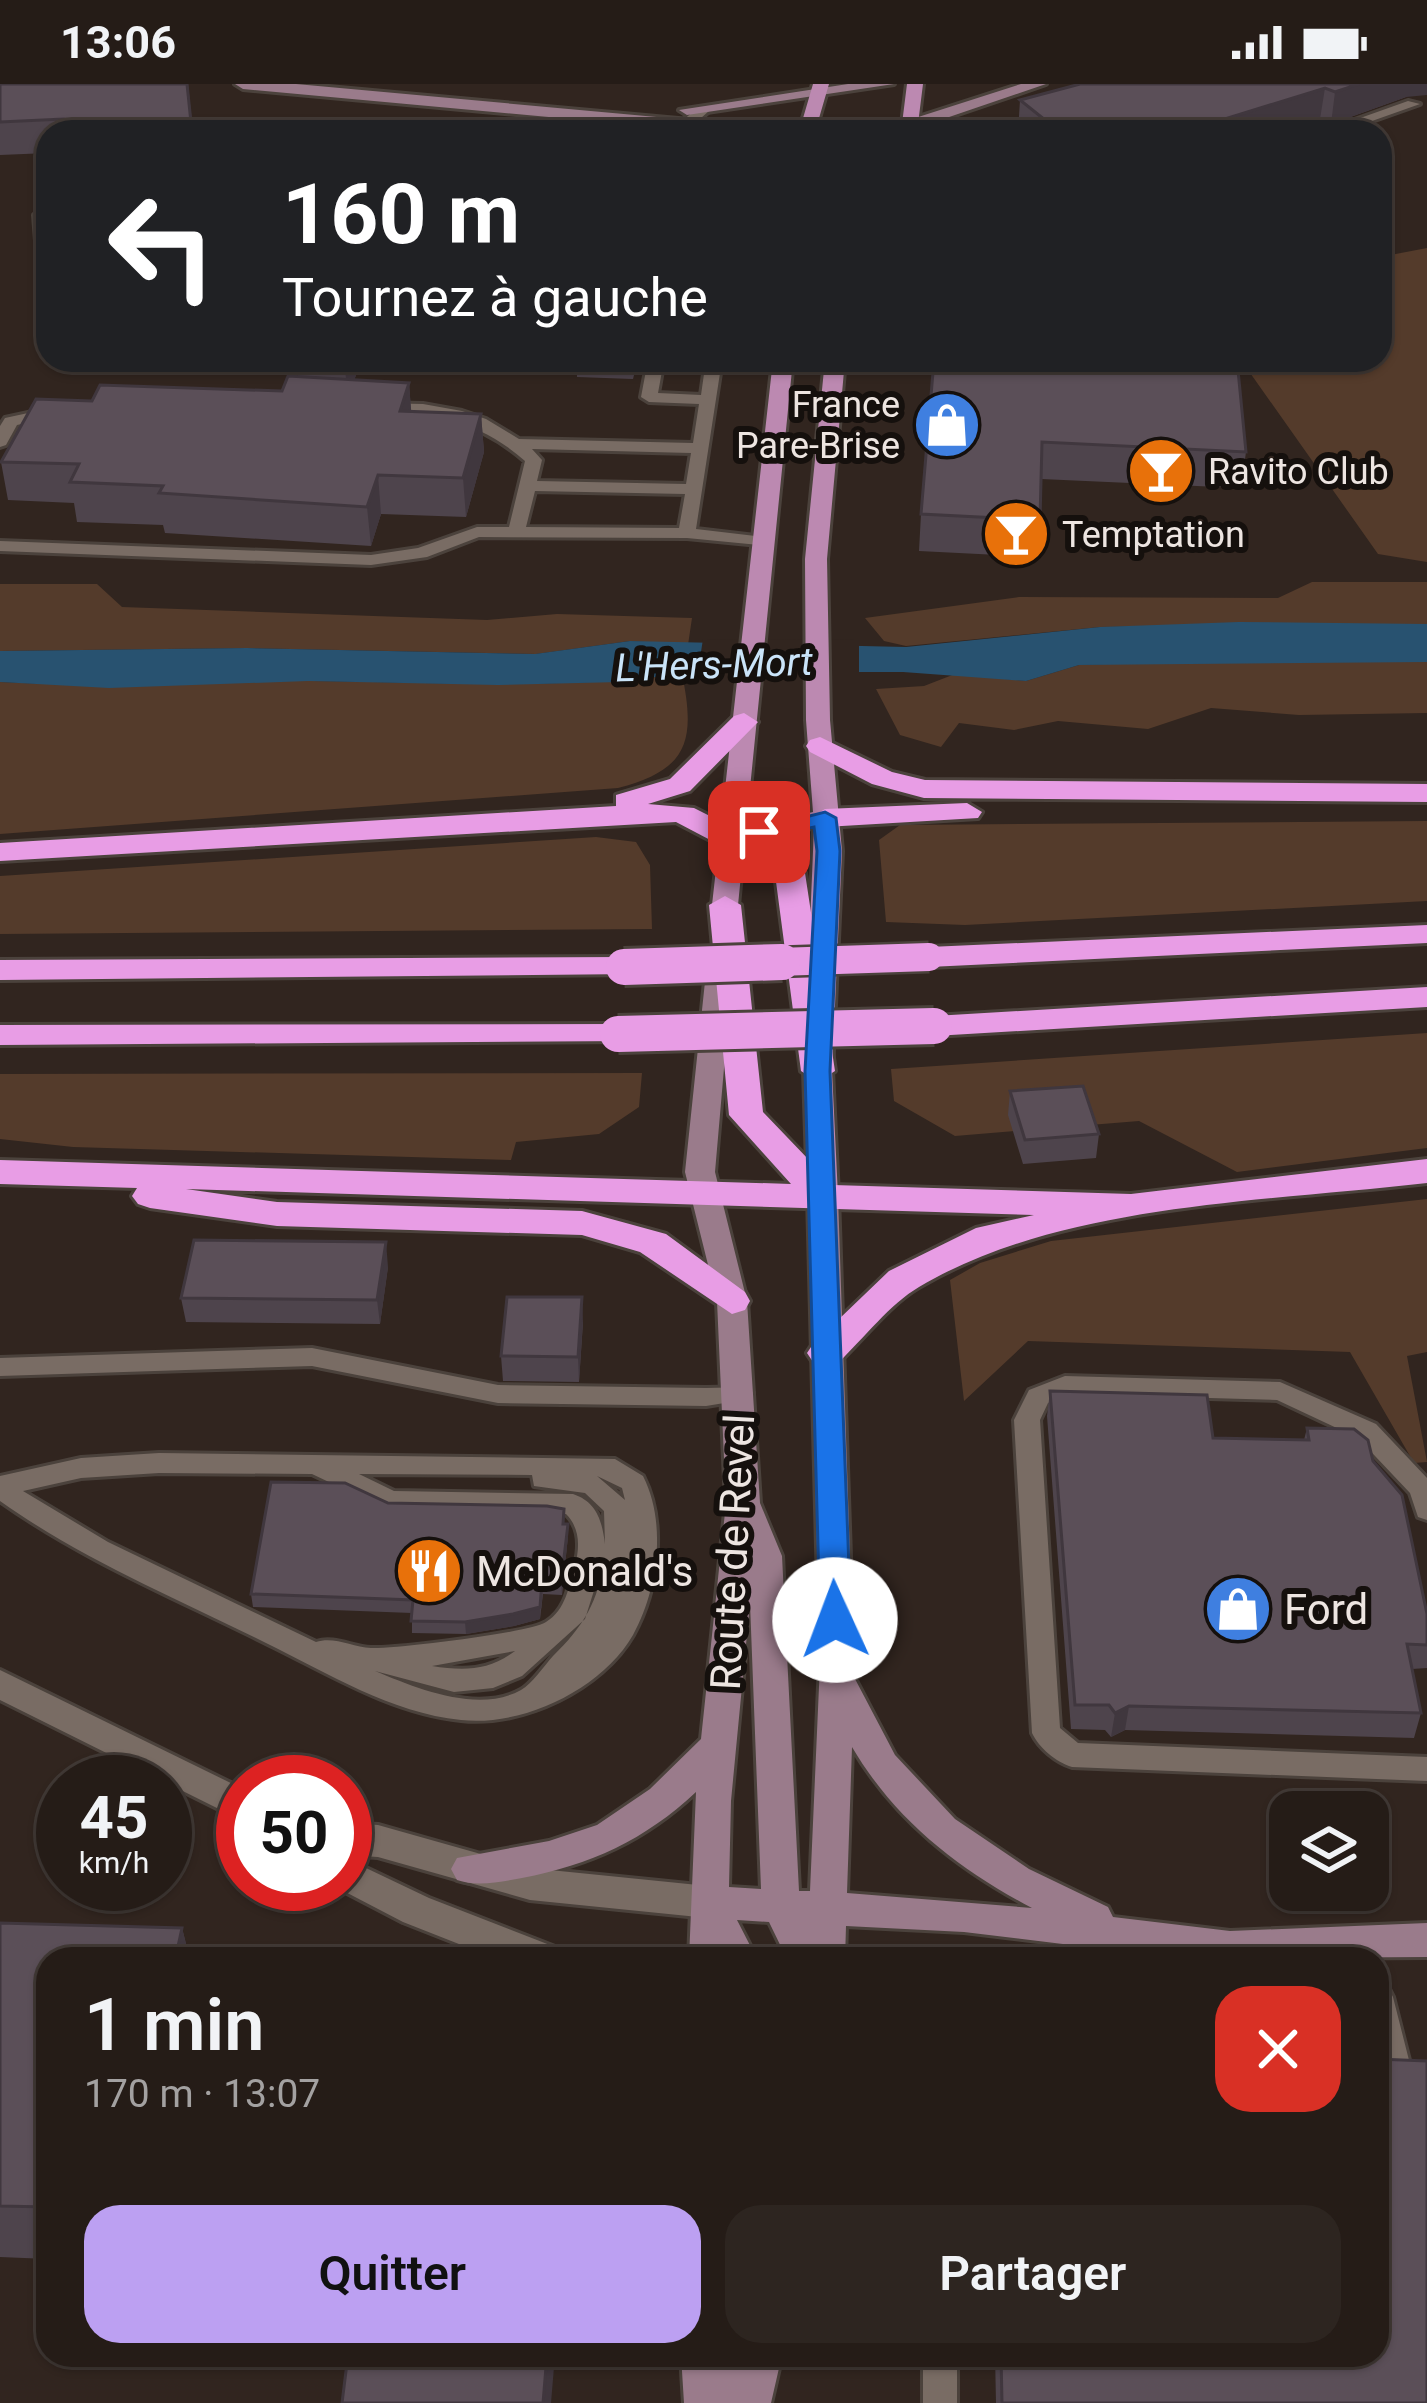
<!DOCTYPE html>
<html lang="fr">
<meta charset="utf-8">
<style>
body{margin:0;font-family:Roboto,sans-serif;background:#2d2520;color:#f1f3f6;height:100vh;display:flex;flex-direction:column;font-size:45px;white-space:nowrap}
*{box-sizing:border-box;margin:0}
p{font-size:39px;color:#a3a1a1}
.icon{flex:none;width:66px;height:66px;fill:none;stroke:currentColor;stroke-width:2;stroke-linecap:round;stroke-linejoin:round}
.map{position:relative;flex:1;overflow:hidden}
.details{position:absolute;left:36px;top:1863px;width:1353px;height:420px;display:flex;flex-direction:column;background:#251c17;border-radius:36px;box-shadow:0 3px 9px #0004,0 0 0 3px #423a36}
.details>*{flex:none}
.top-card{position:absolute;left:36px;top:36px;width:1356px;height:252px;border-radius:36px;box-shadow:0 3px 9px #0004,0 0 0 3px #423a36;background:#202124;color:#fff;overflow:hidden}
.tools{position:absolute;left:1269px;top:1707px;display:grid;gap:24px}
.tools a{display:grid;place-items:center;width:120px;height:120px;border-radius:24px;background:#251c17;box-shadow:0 3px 9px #0004,0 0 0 3px #423a36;font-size:60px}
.speed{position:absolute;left:36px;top:1671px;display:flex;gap:24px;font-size:60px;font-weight:700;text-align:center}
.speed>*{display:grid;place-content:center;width:156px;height:156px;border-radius:50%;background:#251c17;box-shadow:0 3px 9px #0004,0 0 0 3px #423a36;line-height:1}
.speed small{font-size:30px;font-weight:400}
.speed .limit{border:18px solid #d22;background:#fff;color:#111}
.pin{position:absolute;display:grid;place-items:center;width:102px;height:102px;color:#fff;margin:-51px;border-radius:24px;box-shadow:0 6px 18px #0006}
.me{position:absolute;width:132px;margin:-66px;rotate:358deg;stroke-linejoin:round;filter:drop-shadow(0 0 9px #0008)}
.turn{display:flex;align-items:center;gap:42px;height:252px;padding:0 48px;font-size:54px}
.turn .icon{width:156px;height:156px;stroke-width:2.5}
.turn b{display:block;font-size:84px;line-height:102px}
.round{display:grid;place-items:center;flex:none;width:126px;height:126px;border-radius:36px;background:#2d2520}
.overview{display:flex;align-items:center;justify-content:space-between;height:204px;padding:0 48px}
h1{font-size:72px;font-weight:600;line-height:90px}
.cta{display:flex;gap:24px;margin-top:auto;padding:24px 48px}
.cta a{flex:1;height:138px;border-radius:36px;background:#bca0f2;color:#111;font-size:48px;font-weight:600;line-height:138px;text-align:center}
.cta a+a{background:#2d2520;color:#f1f3f6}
.status{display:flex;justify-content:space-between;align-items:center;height:84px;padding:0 60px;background:#251c17;direction:ltr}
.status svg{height:33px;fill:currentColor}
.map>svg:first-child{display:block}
.green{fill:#543b2b}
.water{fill:#285270}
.pier{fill:#31251f}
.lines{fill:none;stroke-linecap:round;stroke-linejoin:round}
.service-casing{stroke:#4b423c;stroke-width:6}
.tertiary-casing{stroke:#4b423c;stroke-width:6}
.secondary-casing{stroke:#4b423c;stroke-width:6}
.primary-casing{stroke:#4b423c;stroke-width:6}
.motorway-casing{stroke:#4b423c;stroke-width:6}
.service{fill:#796c64;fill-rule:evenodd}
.tertiary{fill:#796c64;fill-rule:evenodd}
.secondary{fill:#9a7b8b;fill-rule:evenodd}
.primary{fill:#bc89b1;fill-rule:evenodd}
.motorway{fill:#e89de5;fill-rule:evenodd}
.motorway-bridge-far1-casing{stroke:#4b423c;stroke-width:33;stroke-linecap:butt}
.motorway-bridge-casing{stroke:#4b423c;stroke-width:42;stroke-linecap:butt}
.motorway-bridge-far1{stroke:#e89de5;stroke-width:28}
.motorway-bridge{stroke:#e89de5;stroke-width:36}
.wall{fill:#4e444c}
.shaded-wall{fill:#40373e}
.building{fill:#5b4f58;stroke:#40373e;stroke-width:3}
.route{fill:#1a73e8;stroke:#114b97;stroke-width:3}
.labels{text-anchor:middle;stroke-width:12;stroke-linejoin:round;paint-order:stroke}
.far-poi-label{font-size:36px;fill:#ede5e1;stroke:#15100d;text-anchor:start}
.far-water-label{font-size:39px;font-style:italic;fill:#cae4f9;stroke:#15100d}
.street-label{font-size:42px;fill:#ede5e1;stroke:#15100d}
.poi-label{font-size:42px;fill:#ede5e1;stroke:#15100d;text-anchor:start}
</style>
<div class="status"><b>13:06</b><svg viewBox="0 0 49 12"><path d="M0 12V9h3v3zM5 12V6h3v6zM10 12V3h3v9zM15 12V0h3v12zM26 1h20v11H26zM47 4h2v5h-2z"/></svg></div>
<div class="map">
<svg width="1427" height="2319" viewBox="0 0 1427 2319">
<rect width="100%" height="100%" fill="#31251f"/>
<path class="green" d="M 1427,164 L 1427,478 L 1378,470 L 1241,276 L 1380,276 L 1380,173 Z
M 1312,498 L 1427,498 L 1427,540 L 1100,543 L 906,562 L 884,557 L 865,534 L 1019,513 L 1278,514 Z
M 0,500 L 97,500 L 122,523 L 487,536 L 557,530 L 692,534 L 688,561 L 630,557 L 536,570 L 247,564 L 0,567 Z
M 1155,578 L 1427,578 L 1427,629 L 1299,631 L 1211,624 L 1148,645 L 1058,637 L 1014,646 L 959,639 L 941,663 L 900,651 L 876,605 L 924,602 L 955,590 L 1026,597 L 1079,581 Z
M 682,590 C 696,657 688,686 618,704 L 0,750 L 0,598 C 105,604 208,596 313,597 C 436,598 559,606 682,590 Z
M 1427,737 L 1427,817 L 965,841 L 886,838 L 879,756 L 900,741 Z
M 596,753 L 636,758 L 650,781 L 652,845 L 0,850 L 0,792 Z
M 1427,949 L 1427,1064 L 1237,1088 L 1139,1037 L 955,1052 L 894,1017 L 891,985 Z
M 642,989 L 639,1023 L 599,1050 L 516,1058 L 511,1076 L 73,1063 L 0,1055 L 0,990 Z
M 1427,1115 L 1427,1268 L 1407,1272 L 1427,1378 L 1414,1379 L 1350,1268 L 1028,1257 L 964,1317 L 950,1196 L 980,1179 L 1051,1157 Z"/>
<path class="water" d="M 1239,538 L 1427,540 L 1427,578 L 1079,581 L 1026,597 L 903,588 L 691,588 L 620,598 L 498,601 L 308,597 L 109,604 L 0,598 L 0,567 L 247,564 L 535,570 L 630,557 L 906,563 L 1100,543 Z"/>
<path class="pier" d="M 703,555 L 859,556 L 859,594 L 697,594 Z"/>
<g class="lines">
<g class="service-casing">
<path id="service" d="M 1408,17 L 1420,20 L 1341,48 L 1321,48 Z
M 697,24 L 709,27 L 685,48 L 670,48 Z
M 48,121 L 48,213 L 40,208 L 34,131 Z
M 648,276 L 664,276 L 658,309 L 701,311 L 706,276 L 722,276 L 696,445 L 764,453 L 770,454 L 770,462 L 687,454 L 479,453 L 427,473 L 371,481 L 0,467 L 0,457 L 371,471 L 418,464 L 477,443 L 509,443 L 525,377 C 481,338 436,329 378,327 L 372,325 L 372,319 L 423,320 L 462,327 L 486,335 L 519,355 L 693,359 L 699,320 L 649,318 L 641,313 ZM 532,365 L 691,369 L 686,400 L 537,397 L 542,376 ZM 535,407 L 685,410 L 679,444 L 526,443 Z
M 56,323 L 62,325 L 62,331 L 17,341 L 6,361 L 0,363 L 0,342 L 5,334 Z
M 312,1264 L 498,1301 L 706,1304 L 749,1303 L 753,1309 L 749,1315 L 706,1322 L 498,1319 L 312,1282 L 0,1292 L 0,1274 Z
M 1065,1292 L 1280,1298 L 1376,1340 L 1427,1394 L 1427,1436 L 1418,1433 L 1410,1409 L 1358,1354 L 1277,1316 L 1068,1310 L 1048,1319 L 1040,1336 L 1060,1644 L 1078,1659 L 1427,1673 L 1427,1697 L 1072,1683 C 1056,1678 1039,1664 1032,1649 L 1014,1336 L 1029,1306 Z
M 159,1369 L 615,1375 L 643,1392 C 667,1439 658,1506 633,1551 C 602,1605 523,1643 461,1636 C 391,1629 328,1589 266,1559 C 176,1514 83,1476 0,1417 L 0,1392 L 81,1374 ZM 159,1389 L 312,1390 L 390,1427 L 566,1430 C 580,1444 580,1463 575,1481 C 569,1502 566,1526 546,1538 C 529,1549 395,1565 371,1564 C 352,1563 334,1552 316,1558 L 108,1458 L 23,1407 L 81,1394 ZM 359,1390 L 532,1391 L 534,1402 L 585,1409 L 604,1427 L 605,1460 C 602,1437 597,1418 573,1410 L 394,1407 ZM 597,1392 L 622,1404 L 625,1416 ZM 604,1475 C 599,1517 583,1543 553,1572 C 544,1582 532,1600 521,1606 C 478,1630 416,1604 375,1587 L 454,1608 L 493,1604 L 522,1592 L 585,1535 ZM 515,1567 C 488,1587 464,1587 432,1582 Z
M 1377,1899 L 1388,1903 L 1393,1913 L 1412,1988 L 1407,1998 L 1396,2002 L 1385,1998 L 1377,1976 Z
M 923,2271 L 957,2271 L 957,2319 L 923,2319 Z"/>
</g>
<g class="tertiary-casing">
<path id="tertiary" d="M 0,1586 L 243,1705 L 243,1737 L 0,1616 Z
M 345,1739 L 378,1741 L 530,1784 L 708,1802 L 721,1807 L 727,1818 L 721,1829 L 708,1834 L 530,1816 L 378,1773 L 345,1771 Z
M 345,1774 L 429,1814 L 555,1863 L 560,1875 L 497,1875 L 403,1838 L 332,1801 L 345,1800 Z"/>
</g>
<g class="secondary-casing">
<path id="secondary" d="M 235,0 L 296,0 L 766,43 L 774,48 L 711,48 L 243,5 Z
M 848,0 L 894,0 L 687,31 L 679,26 Z
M 1021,0 L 1046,0 L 914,45 L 813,48 L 821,43 L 912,35 Z
M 721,861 L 734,869 L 715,1088 L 747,1217 L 760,1419 L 782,1472 L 799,1807 L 810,1807 L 820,1580 L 808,1112 L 823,1102 L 838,1112 L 854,1593 L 895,1671 L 955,1735 L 1029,1785 L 1108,1823 L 1113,1833 L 1230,1847 L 1427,1839 L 1427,1873 L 1133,1875 L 1136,1869 L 964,1848 L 846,1842 L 845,1875 L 787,1875 L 769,1838 L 737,1836 L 757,1875 L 689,1875 L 696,1708 C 645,1756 590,1781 522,1794 C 500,1798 477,1803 457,1796 L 451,1785 L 457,1774 L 549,1757 L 597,1741 L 650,1705 L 701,1655 L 726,1419 L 717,1217 L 685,1088 L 708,869 ZM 750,1519 L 761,1805 L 729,1803 L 731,1717 ZM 852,1663 C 895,1736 958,1785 1032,1824 L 847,1809 Z
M 681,2271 L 782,2271 L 771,2319 L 684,2319 Z"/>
</g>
<g class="primary-casing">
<path id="primary" d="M 813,0 L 829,0 L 815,48 L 799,48 Z
M 907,0 L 923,0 L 917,48 L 901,48 Z
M 773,276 L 793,276 L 746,744 L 813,728 L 806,636 L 805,475 L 825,276 L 845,276 L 827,475 L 830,636 L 842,767 L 832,987 L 838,1112 L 823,1122 L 808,1112 L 804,987 L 814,743 L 744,761 L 738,821 L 725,829 L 712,821 Z"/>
</g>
<g class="motorway-casing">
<path id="motorway" d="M 744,629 L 758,638 L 690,707 L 648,720 L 694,724 L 795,775 L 805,789 L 835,987 L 818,998 L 801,987 L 775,790 L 676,738 L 0,777 L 0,759 L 616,722 L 616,711 L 670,695 L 734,632 Z
M 820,653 L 892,688 L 925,696 L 1427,700 L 1427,718 L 924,714 L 872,700 L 810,668 L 806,662 L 810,656 Z
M 967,719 L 982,728 L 978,734 L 825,743 L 810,734 L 825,725 Z
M 725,812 L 741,821 L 763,1028 L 833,1101 L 1131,1110 L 1427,1075 L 1427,1099 C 1266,1118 1060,1119 919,1203 C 890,1220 864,1254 839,1278 L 813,1278 L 807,1269 L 813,1260 L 889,1187 L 976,1144 L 1034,1131 L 186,1105 L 277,1118 L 582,1127 L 666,1150 L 745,1208 L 750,1217 L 745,1226 L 732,1230 L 640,1168 L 582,1151 L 277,1142 L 150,1124 L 138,1120 L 132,1112 L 137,1104 L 0,1100 L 0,1076 L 791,1100 L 729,1031 L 709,821 Z
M 1427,841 L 1427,859 L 929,883 L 913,873 L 929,863 Z
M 624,873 L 635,876 L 640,883 L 635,890 L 0,896 L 0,876 Z
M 1427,903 L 1427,923 L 934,952 L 918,942 L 934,932 Z
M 618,940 L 635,950 L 630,957 L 0,961 L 0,941 Z"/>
</g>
<use href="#service" class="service"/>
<use href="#tertiary" class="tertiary"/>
<use href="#secondary" class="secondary"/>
<use href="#primary" class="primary"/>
<use href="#motorway" class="motorway"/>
<g class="motorway-bridge-far1-casing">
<path id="motorway-bridge-far1" d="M 691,881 L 929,873"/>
</g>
<g class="motorway-bridge-casing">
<path id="motorway-bridge" d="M 624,883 L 782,878
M 618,950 L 934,942"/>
</g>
<use href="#motorway-bridge-far1" class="motorway-bridge-far1"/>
<use href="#motorway-bridge" class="motorway-bridge"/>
</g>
<path class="wall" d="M 0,0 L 188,0 L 193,48 L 48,48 L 48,69 L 0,71 Z
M 1427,0 L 1406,13 L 1331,40 L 1320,35 L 1281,48 L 1018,48 L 1020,16 Z
M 296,276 L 362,276 L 354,296 L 409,299 L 411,327 L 481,330 L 484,368 L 466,433 L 381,430 L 371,462 L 165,449 L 163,441 L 77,438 L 74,419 L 8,416 L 1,378 L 92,317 L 282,307 L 298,293 Z
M 577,276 L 638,276 L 633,295 L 577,293 Z
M 1044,278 L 1246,368 L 1241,404 L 1041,395 L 1037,473 L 919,467 L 921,430 Z
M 1010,1007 L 1099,1050 L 1096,1074 L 1023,1080 L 1008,1031 Z
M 388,1183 L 380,1240 L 186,1238 L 181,1214 Z
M 583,1238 L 579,1298 L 503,1297 L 501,1272 Z
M 1050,1307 L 1213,1354 L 1304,1356 L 1307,1344 L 1373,1377 L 1427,1530 L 1427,1584 L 1412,1585 L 1421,1629 L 1414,1654 L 1125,1646 L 1111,1653 L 1105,1646 L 1071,1645 L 1047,1332 Z
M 388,1419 L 564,1440 L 568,1452 L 562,1511 L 543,1510 L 540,1535 L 514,1542 L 466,1550 L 412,1549 L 412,1529 L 253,1523 L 251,1510 Z
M 0,1839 L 182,1844 L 188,1868 L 48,1875 L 48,2175 L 0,2173 Z
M 995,2271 L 1377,2271 L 1427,2319 L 996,2319 Z"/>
<path class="shaded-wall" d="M 1359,0 L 1427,0 L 1427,11 L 1406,13 L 1331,40 L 1335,8 Z
M 1325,4 L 1320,35 L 1281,48 L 1183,48 Z
M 362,276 L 348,312 L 344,277 Z
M 409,299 L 412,337 L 400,327 Z
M 481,330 L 484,368 L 466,433 L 463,394 Z
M 378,391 L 381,430 L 371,462 L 367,423 Z
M 386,1158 L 388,1183 L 380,1240 L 377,1216 Z
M 582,1213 L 583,1238 L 579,1298 L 578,1273 Z
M 568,1440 L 568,1452 L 562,1511 L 561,1499 Z
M 542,1497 L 540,1535 L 514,1542 L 466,1550 L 465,1538 Z
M 1129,1622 L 1125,1646 L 1111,1653 L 1115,1629 Z
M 182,1844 L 190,1875 L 177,1867 Z
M 547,2271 L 555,2271 L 551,2319 L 543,2319 Z"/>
<path class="building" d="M 0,0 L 187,0 L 192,48 L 65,48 L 63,35 L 0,38 Z
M 1080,0 L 1359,0 L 1335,8 L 1325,4 L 1183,48 L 1040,48 L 1035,43 L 1050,40 L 1020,16 Z
M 934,276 L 1044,276 L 1044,278 L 1238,286 L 1246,368 L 1042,358 L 1040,436 L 921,430 Z
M 288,292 L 409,299 L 400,327 L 481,330 L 463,394 L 378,391 L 367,423 L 159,409 L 163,402 L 70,398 L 79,380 L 1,378 L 36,315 L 92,317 L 100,301 L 282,307 Z
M 1083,1002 L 1099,1050 L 1025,1056 L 1010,1007 Z
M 194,1156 L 386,1158 L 377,1216 L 181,1214 Z
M 507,1213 L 582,1213 L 578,1273 L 501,1272 Z
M 1050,1307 L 1207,1311 L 1213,1354 L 1309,1356 L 1307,1344 L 1354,1345 L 1368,1356 L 1373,1377 L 1402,1411 L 1427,1530 L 1427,1561 L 1407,1560 L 1421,1629 L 1129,1622 L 1115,1629 L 1109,1621 L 1075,1621 Z
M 271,1398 L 345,1399 L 388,1419 L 547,1422 L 564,1425 L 563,1440 L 568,1440 L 561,1499 L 542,1497 L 540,1523 L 513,1530 L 465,1538 L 411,1537 L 413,1516 L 251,1510 Z
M 0,1839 L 182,1844 L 177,1867 L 376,1873 L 376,1875 L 48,1875 L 48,2123 L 0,2122 Z
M 1377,1975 L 1427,1977 L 1427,2319 L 1002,2319 L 1001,2271 L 1377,2271 Z
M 348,2271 L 547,2271 L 543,2319 L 342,2319 Z"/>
<path class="route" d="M 825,728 L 836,734 L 840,767 L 830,987 L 851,1536 L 835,1548 L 820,1536 L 805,987 L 817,767 L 814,743 L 759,755 L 747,748 Z"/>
<defs>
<g id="shop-disc" transform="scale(3.45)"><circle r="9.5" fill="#3f7fe0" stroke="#15100d"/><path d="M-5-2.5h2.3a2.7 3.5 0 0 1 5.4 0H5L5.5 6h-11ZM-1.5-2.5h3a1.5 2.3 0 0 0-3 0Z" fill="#fff"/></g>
<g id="bar-disc" transform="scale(3.45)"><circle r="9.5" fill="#e8710a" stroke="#15100d"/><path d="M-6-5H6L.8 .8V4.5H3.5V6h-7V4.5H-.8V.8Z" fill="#fff"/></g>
<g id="restaurant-disc" transform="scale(3.45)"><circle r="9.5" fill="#e8710a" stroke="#15100d"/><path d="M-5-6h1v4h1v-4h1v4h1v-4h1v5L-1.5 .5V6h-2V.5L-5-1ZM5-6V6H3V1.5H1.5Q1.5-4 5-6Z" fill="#fff"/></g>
</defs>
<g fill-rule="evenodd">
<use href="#shop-disc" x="947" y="341"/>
<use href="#bar-disc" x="1161" y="387"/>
<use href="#bar-disc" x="1016" y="450"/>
<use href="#restaurant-disc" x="429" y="1487"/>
<use href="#shop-disc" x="1238" y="1525"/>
</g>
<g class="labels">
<g class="far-poi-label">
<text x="900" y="333" text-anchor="end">France<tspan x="900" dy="41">Pare-Brise</tspan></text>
<text x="1208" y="400">Ravito Club</text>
<text x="1062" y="463">Temptation</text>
</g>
<g class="far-water-label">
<text transform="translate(714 580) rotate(-2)" y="14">L'Hers-Mort</text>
</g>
<g class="street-label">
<text transform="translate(732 1468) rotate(-87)" y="15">Route de Revel</text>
</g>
<g class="poi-label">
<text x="476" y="1502">McDonald's</text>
<text x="1284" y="1540">Ford</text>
</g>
</g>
</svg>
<div class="tools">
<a><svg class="icon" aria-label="layers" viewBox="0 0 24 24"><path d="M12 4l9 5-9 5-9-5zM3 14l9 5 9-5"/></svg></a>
</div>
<div class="speed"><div>45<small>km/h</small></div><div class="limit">50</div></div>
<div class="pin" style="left:759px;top:748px;background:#d93025"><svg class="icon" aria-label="arrive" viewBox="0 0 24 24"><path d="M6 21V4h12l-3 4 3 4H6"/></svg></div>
<svg class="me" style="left:835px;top:1536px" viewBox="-20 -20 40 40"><circle r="19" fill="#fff"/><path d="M0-13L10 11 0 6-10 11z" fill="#1a73e8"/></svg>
<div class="top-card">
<div class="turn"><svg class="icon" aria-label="left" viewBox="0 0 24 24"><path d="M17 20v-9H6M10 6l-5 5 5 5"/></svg><div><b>160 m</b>Tournez à gauche</div></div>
</div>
<section class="details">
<div class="overview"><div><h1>1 min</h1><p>170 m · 13:07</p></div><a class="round" style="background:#d93025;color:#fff"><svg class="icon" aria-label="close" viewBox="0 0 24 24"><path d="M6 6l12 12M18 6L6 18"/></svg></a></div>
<div class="cta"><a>Quitter</a><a>Partager</a></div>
</section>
</div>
